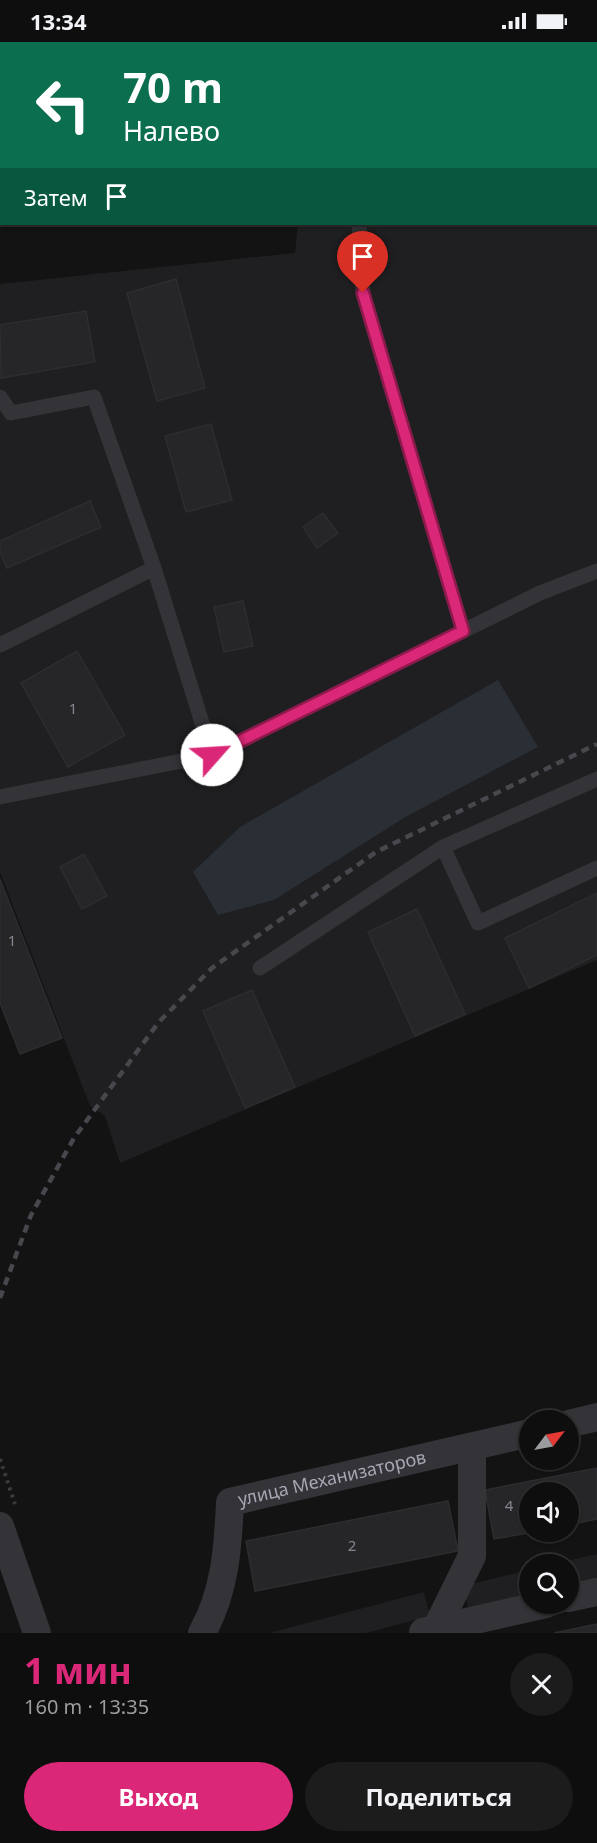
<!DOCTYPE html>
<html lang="ru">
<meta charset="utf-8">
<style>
body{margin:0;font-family:"Noto Sans",sans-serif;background:#1c1c1d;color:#f1f3f6;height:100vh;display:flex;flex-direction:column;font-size:22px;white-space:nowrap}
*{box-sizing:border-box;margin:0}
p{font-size:20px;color:#9b9c9e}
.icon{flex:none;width:33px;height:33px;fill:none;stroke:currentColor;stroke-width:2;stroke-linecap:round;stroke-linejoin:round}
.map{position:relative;height:1591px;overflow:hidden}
.side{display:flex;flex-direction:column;background:#0e0e0f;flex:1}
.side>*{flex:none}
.hud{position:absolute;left:0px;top:0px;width:597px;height:183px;box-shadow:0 2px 4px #0004,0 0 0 2px #2e2e2f;background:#0b6e4f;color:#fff;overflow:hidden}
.needle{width:39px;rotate:58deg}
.controls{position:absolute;left:519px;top:1368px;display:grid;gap:12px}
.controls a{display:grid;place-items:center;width:60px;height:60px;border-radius:50%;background:#0e0e0f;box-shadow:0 2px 4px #0004,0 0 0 2px #2e2e2f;font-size:30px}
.pin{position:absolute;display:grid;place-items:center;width:51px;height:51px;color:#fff;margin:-62px -26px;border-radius:50% 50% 50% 0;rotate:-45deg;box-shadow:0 0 6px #0007}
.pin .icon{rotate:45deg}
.me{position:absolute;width:66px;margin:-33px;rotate:64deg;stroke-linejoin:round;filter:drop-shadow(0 0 4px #0008)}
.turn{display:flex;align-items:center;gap:21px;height:126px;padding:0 24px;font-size:27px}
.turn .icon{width:78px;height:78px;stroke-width:2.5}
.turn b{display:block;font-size:42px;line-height:51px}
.then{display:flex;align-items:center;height:57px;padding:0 24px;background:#0003;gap:12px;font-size:22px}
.round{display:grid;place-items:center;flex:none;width:63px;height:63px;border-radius:32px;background:#1c1c1d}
.overview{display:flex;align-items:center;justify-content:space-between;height:102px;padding:0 24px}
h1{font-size:36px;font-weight:700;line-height:45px;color:#db2777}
.cta{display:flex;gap:12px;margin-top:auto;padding:12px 24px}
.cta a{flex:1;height:69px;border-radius:36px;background:#db2777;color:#fff;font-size:24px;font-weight:700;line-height:69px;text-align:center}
.cta a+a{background:#1c1c1d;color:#f1f3f6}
.status{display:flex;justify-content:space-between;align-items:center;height:42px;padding:0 30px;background:#0e0e0f;direction:ltr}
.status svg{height:16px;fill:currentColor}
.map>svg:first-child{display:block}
.built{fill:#1f1f21}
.water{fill:#2a2f36}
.building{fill:#262628;stroke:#2d2d30;stroke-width:1.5}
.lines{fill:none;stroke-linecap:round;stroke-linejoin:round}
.path{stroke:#3a3b3f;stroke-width:4;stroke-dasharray:3 4.5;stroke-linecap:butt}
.service{stroke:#343438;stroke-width:15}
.minor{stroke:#343438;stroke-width:28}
.rail{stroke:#47484d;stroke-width:4.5;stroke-dasharray:8 6;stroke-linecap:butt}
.route-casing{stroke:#8e194d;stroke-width:15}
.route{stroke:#db2777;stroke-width:10}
.labels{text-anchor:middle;stroke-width:6;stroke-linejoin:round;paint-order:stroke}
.number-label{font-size:15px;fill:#858690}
.street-label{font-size:18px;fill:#a6a7b3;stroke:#0e0e0f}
</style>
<div class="status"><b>13:34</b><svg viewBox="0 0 49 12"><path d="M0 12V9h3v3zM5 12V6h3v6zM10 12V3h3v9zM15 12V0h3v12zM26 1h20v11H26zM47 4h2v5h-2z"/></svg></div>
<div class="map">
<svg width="597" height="1591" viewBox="0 0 597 1591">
<rect width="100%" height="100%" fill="#131314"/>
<path class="built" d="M 314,0 L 597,0 L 597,918 L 120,1121 L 105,1074 L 90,1064 L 0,830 L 0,242 L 295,211 L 298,182 L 596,182 L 596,2 Z
M 597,1512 L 597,1542 L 569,1549 L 568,1522 L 553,1522 Z
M 529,1528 L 529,1558 L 470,1572 L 463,1544 Z
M 424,1550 L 430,1574 L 366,1591 L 269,1591 Z"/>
<path class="water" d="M 498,638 L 538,705 L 407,774 L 274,858 L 218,873 L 193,830 L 240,785 Z"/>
<path class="building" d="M 176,237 L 205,346 L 157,359 L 127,251 Z
M 86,269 L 95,320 L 1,336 L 0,283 Z
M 211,382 L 232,458 L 186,470 L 165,394 Z
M 90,459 L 101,485 L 7,526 L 0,510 L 0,499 Z
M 323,471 L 338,491 L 317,506 L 303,485 Z
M 243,559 L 253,604 L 224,610 L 214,565 Z
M 77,609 L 125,693 L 68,725 L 21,641 Z
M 84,812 L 107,854 L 82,867 L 60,825 Z
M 0,837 L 62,996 L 20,1012 L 0,961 Z
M 597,851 L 597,913 L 529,946 L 505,896 Z
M 417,867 L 465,972 L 415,994 L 368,890 Z
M 252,948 L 295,1045 L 245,1066 L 203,969 Z
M 597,1426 L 597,1477 L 568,1483 L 568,1450 L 530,1450 L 530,1490 L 534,1490 L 494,1497 L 485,1448 Z
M 448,1459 L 458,1509 L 255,1549 L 246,1499 Z
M 597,1582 L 597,1591 L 554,1591 Z"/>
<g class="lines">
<path class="path" d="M 0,1417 L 15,1462"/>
<path class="service" d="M 450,2 L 452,0
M 359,182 L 363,251 L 463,589
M 0,355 L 11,371 L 94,355 L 154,526 L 0,603
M 154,526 L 212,713
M 0,755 L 212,713 L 540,551 L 597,529
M 443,805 L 478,881 L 597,826
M 260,926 L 443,805 L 597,737"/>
<g class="minor">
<path d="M 568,1382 L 597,1375"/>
<path d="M 0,1484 L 37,1591"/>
<path d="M 568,1556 L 597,1550"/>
<path d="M 436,1587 L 472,1514 L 472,1405"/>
<path d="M 423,1590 L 546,1562"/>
<path id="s1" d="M 202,1591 C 225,1550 228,1506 230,1460 L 530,1391"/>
</g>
<path class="rail" d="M 0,1256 L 31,1173 L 74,1096 L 158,981 L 212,926 L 376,810 L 597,702"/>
</g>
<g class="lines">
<g class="route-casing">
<path id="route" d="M 212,713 L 463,589 L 363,251"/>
</g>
<use href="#route" class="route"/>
</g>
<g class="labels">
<g class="number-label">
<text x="73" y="672">1</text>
<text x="12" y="904">1</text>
<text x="509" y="1469">4</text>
<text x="352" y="1509">2</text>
</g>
<g class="street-label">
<text dy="6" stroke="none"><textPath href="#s1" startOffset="240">улица Механизаторов</textPath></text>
</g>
</g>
</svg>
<div class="controls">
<a><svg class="needle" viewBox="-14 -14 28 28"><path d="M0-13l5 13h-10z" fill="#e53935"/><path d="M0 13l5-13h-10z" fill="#9b9c9e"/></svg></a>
<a><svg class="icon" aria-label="sound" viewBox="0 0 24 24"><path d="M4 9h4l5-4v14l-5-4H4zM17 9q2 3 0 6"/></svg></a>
<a><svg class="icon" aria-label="search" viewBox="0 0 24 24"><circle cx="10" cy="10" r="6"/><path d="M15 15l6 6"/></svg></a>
</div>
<div class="pin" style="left:363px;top:251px;background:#d93025"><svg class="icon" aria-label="arrive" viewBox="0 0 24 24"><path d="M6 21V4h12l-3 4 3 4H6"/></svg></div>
<svg class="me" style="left:212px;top:713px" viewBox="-20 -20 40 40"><circle r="19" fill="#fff"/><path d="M0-13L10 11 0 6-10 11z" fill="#db2777"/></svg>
<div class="hud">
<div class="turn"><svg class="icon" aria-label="left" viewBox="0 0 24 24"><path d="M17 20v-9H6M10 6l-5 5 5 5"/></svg><div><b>70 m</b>Налево</div></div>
<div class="then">Затем<svg class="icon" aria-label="arrive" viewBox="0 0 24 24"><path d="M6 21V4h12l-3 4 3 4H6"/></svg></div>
</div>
</div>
<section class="side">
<div class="overview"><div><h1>1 мин</h1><p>160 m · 13:35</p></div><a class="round"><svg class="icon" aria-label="close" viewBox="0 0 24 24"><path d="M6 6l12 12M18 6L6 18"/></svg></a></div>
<div class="cta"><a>Выход</a><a>Поделиться</a></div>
</section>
